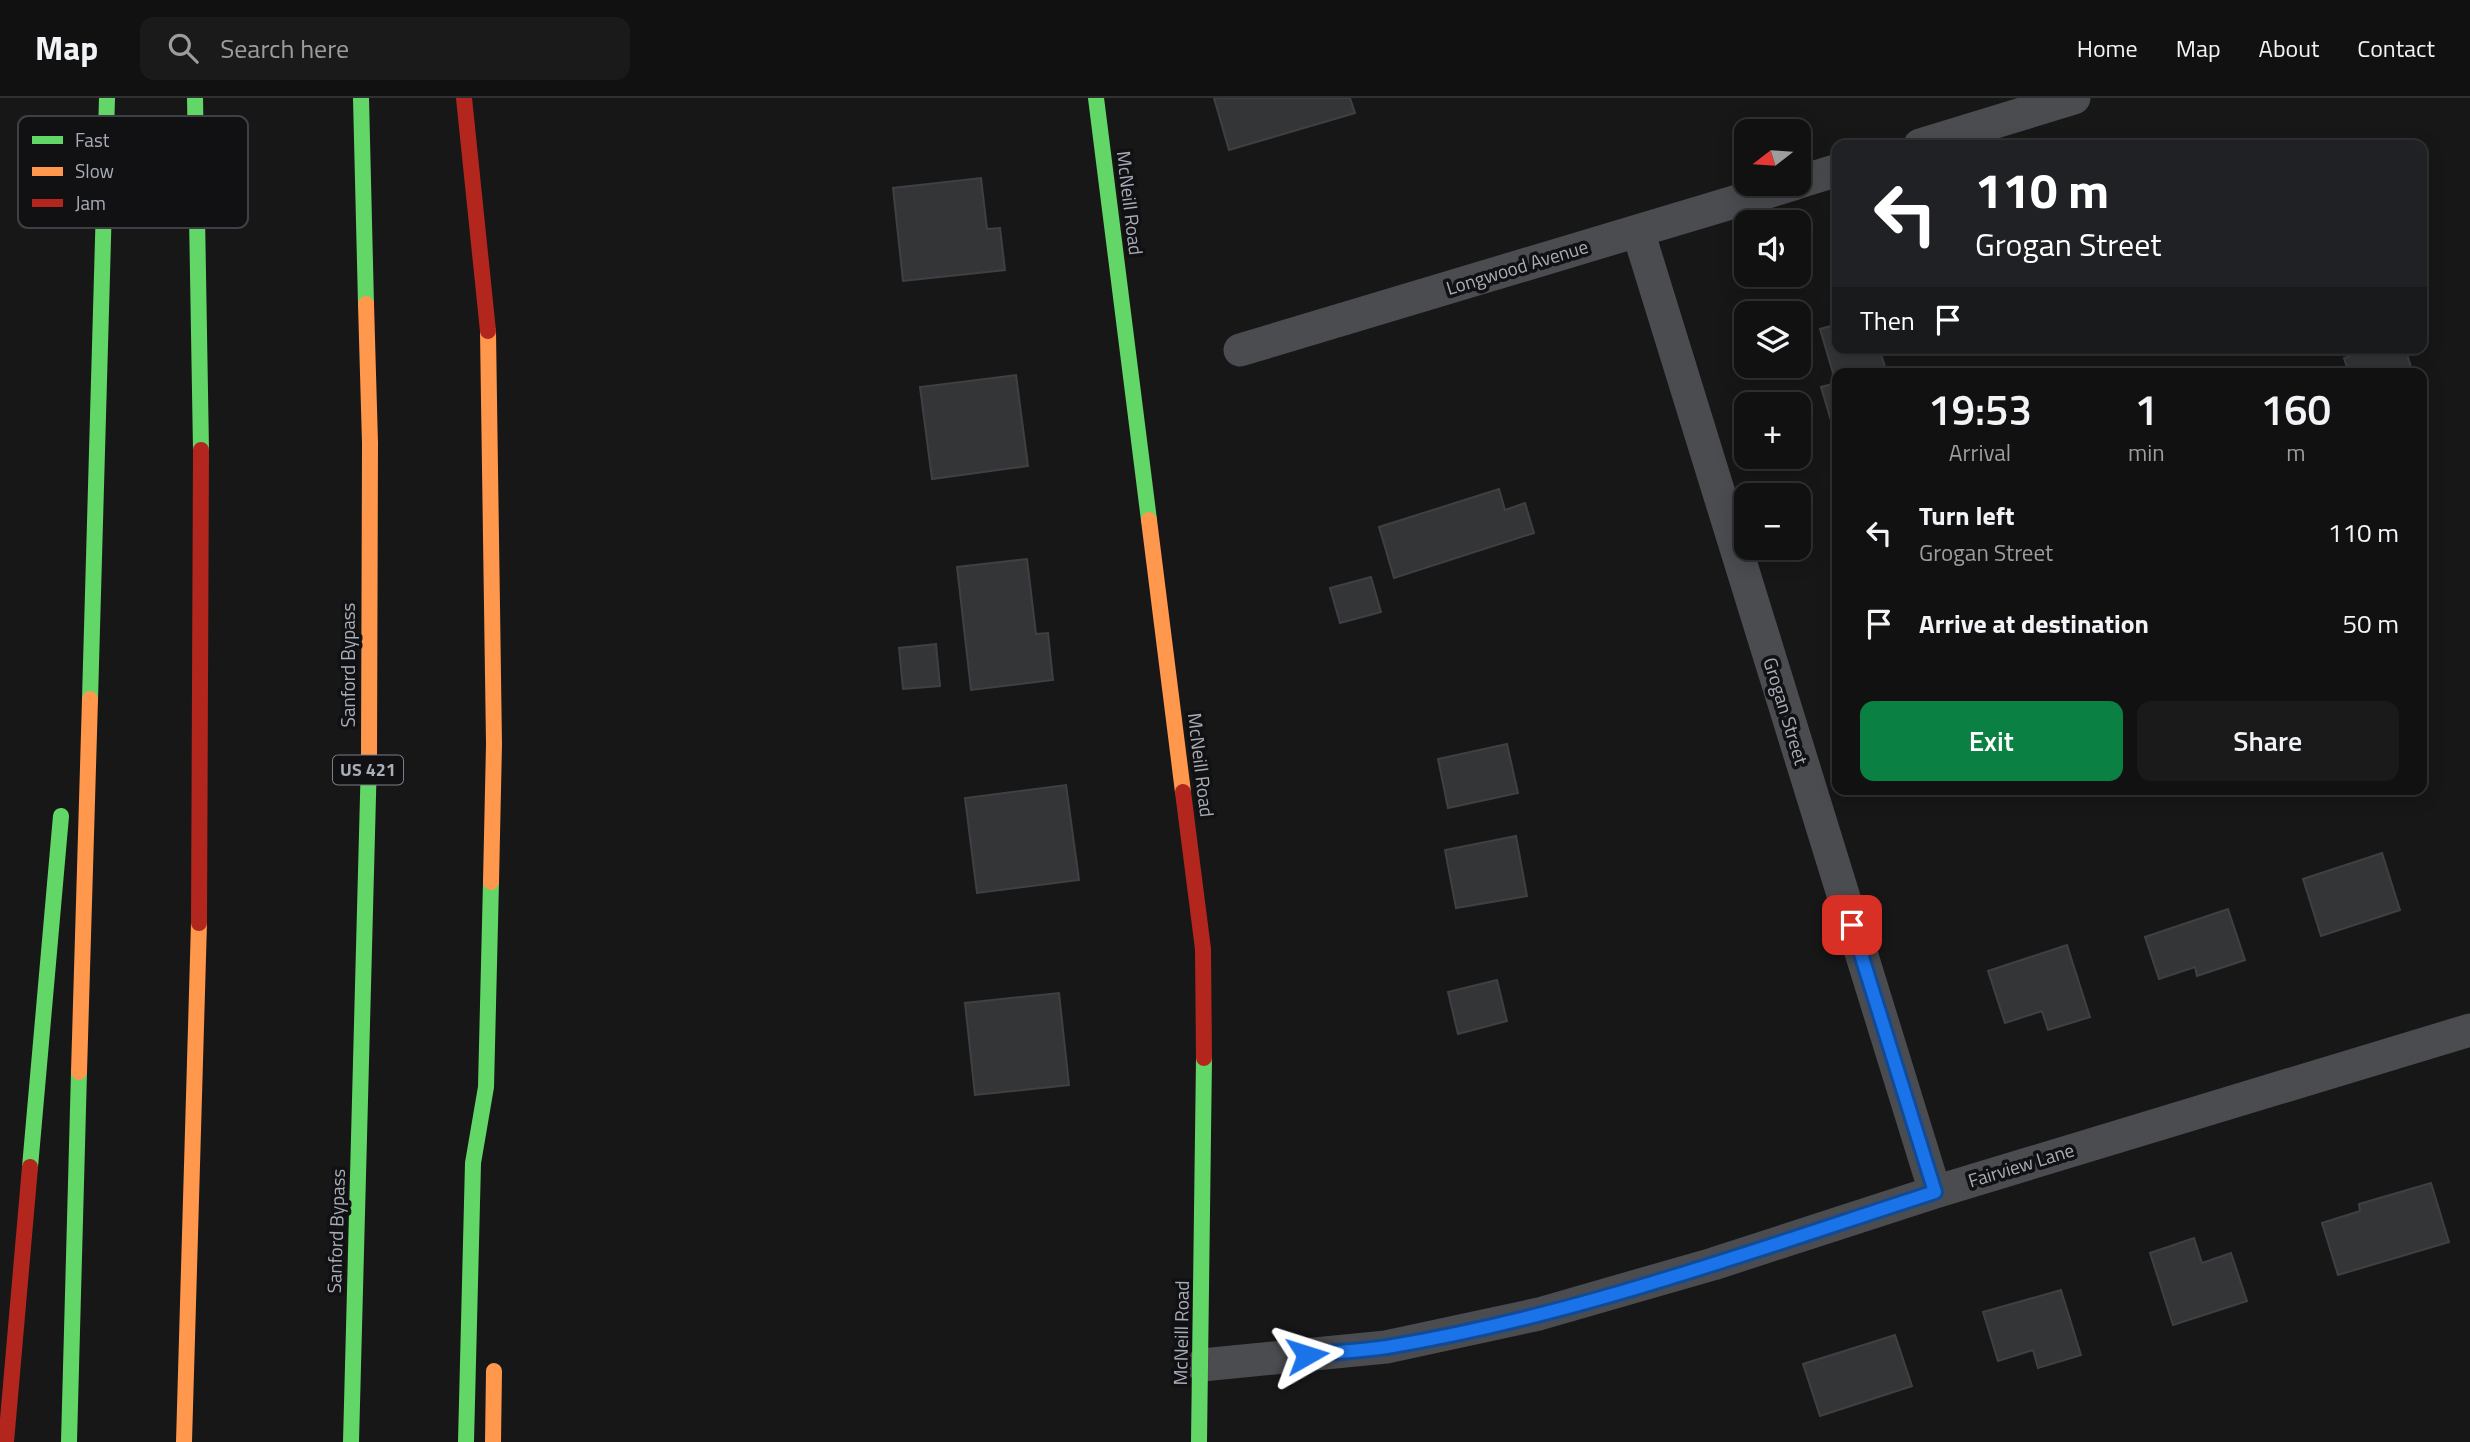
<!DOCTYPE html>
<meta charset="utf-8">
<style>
body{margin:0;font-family:"Titillium Web",sans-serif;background:#1a1a1a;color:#f1f3f6;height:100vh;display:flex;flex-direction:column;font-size:26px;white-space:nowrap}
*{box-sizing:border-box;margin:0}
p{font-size:23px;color:#9c9d9f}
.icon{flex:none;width:38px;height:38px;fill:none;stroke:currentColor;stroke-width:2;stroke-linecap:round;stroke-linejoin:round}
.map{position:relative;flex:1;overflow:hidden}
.drawer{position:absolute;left:1832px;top:270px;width:595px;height:427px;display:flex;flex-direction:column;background:#111;border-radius:14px;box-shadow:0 4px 18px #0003,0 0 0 2px #303131}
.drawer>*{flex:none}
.banner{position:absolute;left:1832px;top:42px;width:595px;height:214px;border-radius:14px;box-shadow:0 4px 18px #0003,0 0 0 2px #303131;background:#202124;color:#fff;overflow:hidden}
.needle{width:46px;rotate:253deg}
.controls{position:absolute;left:1734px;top:21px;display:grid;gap:14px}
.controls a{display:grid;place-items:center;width:77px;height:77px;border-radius:14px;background:#111;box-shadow:0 4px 18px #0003,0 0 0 2px #303131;font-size:35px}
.pin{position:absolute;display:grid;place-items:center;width:60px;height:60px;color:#fff;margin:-30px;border-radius:14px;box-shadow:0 4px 10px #0006}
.me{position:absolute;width:77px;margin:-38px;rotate:84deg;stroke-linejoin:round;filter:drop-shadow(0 0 5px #0008)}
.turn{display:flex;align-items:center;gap:24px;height:147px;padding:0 28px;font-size:32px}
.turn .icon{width:91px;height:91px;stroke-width:2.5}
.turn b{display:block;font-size:49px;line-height:60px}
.then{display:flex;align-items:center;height:66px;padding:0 28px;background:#0003;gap:14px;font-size:26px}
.eta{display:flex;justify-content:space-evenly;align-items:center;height:119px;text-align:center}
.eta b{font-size:42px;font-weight:600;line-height:49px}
.cta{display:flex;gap:14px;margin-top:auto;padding:14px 28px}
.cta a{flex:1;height:80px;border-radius:14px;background:#0b8043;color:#fff;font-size:28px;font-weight:600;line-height:80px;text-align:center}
.cta a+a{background:#1a1a1a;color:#f1f3f6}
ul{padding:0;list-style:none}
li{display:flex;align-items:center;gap:21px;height:91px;padding:0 28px}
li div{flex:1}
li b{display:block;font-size:26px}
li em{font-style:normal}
header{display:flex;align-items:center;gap:42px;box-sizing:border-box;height:98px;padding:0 35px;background:#111;border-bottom:2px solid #303131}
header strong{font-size:33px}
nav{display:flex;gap:38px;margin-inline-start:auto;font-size:24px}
.search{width:490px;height:63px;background:#1a1a1a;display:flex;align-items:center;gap:18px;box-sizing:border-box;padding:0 24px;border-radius:14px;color:#9c9d9f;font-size:26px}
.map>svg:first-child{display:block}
.building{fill:#343537;stroke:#3f4043;stroke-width:2}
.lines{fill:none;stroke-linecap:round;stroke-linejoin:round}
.street{stroke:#4b4c50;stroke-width:33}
.fast{stroke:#63d668;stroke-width:16}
.slow{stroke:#ff974d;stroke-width:16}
.jam{stroke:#b3261e;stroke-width:16}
.route-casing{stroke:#114b97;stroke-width:18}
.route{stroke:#1a73e8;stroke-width:12}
.labels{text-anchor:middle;stroke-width:7;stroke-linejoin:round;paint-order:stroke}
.shield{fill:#111113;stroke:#7b7e86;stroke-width:2}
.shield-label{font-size:18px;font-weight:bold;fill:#a8adb8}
.street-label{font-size:19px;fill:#a8adb8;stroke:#111113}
.key{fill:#111113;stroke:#3e4045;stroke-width:2}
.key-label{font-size:19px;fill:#a8adb8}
</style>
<header>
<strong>Map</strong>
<div class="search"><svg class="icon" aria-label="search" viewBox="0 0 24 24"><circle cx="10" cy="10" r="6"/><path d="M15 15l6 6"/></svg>Search here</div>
<nav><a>Home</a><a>Map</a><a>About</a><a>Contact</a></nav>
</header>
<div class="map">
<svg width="2470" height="1344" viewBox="0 0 2470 1344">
<rect width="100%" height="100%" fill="#171717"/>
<path class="building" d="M 1214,0 L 1350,0 L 1355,15 L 1229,52 Z
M 981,80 L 987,131 L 1000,130 L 1005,172 L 903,183 L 893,90 Z
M 1838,226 L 1838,250 L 1879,250 L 1887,275 L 1838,275 L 1836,339 L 1821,289 L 1836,285 L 1820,231 Z
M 2373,250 L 2405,250 L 2413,275 L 2349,275 L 2344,260 Z
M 1016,277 L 1028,368 L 932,381 L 920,289 Z
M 1499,391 L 1505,412 L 1525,405 L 1534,435 L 1394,480 L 1379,429 Z
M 1027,461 L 1036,536 L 1048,535 L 1053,582 L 971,592 L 957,469 Z
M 1371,479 L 1381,514 L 1340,525 L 1330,490 Z
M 936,546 L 940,588 L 903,591 L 899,550 Z
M 1507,646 L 1518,695 L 1448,710 L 1438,661 Z
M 1066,687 L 1079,782 L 977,795 L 965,700 Z
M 1516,738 L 1527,798 L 1456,810 L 1445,752 Z
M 2382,755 L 2400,812 L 2321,838 L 2303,781 Z
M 2228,811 L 2245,862 L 2197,878 L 2195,869 L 2159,881 L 2145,839 Z
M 2067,847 L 2090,919 L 2048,932 L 2042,913 L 2005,925 L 1988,873 Z
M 1497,882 L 1507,923 L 1458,936 L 1448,894 Z
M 1059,895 L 1069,987 L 975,997 L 965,905 Z
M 2431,1085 L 2449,1144 L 2338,1177 L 2322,1125 L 2360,1113 L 2359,1106 Z
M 2194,1140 L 2202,1165 L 2231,1155 L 2247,1203 L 2173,1227 L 2150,1155 Z
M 2061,1192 L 2081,1257 L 2038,1270 L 2033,1252 L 1998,1263 L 1983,1214 Z
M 1895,1237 L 1912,1288 L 1820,1318 L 1803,1266 Z"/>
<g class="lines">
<path class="street" d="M 1920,47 L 2074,0
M 1799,84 L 1838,72
M 1638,133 L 1935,1094
M 1240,252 L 1794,86
M 1202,1267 L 1386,1249 L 1539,1216 L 1713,1166 L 1935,1094 L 2470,932"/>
<path class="fast" d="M 195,0 L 201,352
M 361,0 L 366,206
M 1096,0 L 1149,422
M 90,601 L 107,0
M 30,1069 L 61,718
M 69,1344 L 79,974
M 351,1344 L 369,660
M 466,1344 L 473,1065 L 486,989 L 491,784
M 1199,1344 L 1204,960"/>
<path class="slow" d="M 366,206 L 370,345 L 369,660
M 488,233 L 494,646 L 491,784
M 1149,422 L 1183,694
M 79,974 L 90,601
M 184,1344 L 199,825
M 493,1344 L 494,1273"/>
<path class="jam" d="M 464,0 L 488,233
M 1183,694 L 1203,851 L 1204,960
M 199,825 L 201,352
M 6,1344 L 30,1069"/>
</g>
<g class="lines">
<g class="route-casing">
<path id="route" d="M 1307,1257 C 1333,1254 1360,1253 1387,1249 C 1574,1218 1755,1152 1935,1094 L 1852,827"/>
</g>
<use href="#route" class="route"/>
</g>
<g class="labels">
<rect class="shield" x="333" y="657.5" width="70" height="29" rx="5"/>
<g class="shield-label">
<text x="368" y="678">US 421</text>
</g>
<g class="street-label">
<text transform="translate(1130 105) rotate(83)" y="7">McNeill Road</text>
<text transform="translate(1517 169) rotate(-17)" y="7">Longwood Avenue</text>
<text transform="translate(348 567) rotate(-90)" y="7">Sanford Bypass</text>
<text transform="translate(1786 613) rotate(73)" y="7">Grogan Street</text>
<text transform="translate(1201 667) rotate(83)" y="7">McNeill Road</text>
<text transform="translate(2021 1067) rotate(-17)" y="7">Fairview Lane</text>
<text transform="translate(336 1133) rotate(-88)" y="7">Sanford Bypass</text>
<text transform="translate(1181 1235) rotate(-89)" y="7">McNeill Road</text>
</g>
</g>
<rect x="18" y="18" width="230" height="112" rx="10" class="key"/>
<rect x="32" y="38" width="31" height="8" fill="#63d668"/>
<rect x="32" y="69" width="31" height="9" fill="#ff974d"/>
<rect x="32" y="101" width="31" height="8" fill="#b3261e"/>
<g class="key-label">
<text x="75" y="49">Fast</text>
<text x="75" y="80">Slow</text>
<text x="75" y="112">Jam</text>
</g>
</svg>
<div class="controls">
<a><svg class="needle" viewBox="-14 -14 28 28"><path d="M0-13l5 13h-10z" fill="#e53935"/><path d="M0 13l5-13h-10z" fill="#9c9d9f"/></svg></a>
<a><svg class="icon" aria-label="sound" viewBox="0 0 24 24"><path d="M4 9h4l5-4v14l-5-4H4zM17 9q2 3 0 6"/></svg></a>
<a><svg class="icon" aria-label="layers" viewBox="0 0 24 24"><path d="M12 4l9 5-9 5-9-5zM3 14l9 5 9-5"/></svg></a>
<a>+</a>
<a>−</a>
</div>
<div class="pin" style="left:1852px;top:827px;background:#d93025"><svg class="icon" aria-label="arrive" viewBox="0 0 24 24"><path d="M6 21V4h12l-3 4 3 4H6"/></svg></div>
<svg class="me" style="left:1307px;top:1257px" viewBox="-20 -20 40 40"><path d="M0-17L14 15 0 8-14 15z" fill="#1a73e8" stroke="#fff" stroke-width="4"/></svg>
<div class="banner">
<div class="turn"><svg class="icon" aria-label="left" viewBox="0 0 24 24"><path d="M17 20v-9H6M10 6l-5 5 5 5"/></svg><div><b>110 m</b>Grogan Street</div></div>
<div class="then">Then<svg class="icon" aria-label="arrive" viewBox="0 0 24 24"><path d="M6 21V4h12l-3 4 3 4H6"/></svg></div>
</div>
<section class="drawer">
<div class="eta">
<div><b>19:53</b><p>Arrival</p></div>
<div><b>1</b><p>min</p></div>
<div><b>160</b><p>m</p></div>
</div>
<ul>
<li><svg class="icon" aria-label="left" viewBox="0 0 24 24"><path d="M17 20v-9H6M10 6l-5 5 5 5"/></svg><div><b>Turn left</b><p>Grogan Street</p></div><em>110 m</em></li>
<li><svg class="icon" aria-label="arrive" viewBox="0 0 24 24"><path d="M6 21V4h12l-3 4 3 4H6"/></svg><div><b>Arrive at destination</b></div><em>50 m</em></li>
</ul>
<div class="cta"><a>Exit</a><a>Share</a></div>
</section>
</div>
